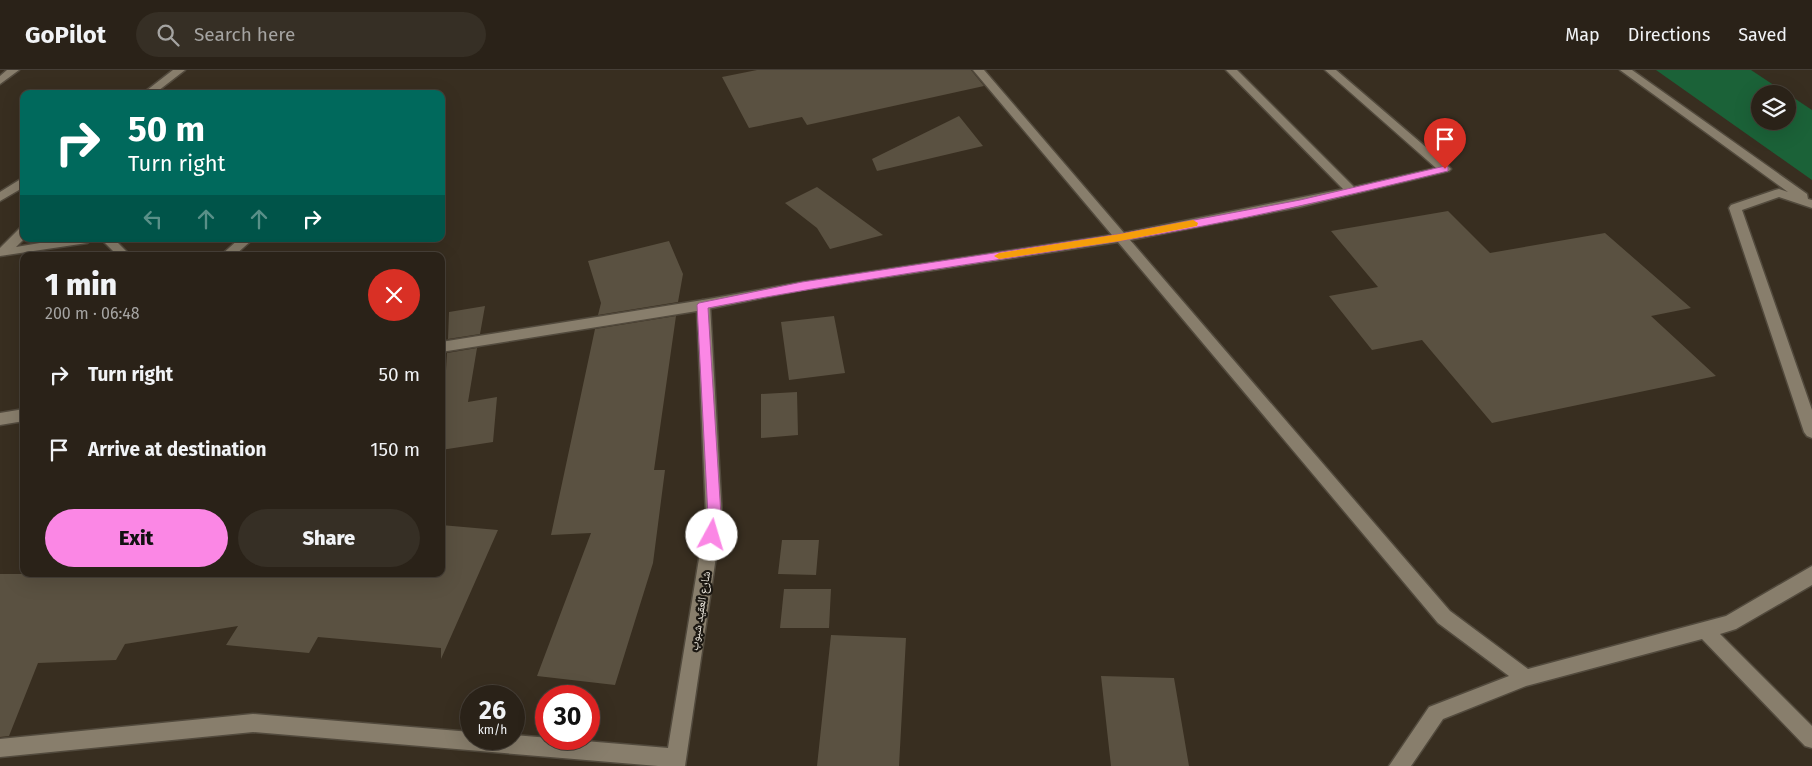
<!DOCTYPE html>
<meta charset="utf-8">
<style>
body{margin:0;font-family:"Fira Sans","Noto Naskh Arabic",sans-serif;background:#362f25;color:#f1f3f6;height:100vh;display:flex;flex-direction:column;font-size:19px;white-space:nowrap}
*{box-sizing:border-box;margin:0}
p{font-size:16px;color:#a5a4a2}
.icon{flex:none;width:28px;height:28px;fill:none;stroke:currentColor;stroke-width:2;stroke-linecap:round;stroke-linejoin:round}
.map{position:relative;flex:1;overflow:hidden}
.drawer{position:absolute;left:20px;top:182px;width:425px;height:325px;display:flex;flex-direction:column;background:#2a2218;border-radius:10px;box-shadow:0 5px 20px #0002,0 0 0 1px #463f37}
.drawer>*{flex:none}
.hud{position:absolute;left:20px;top:20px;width:425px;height:152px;border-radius:10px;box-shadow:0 5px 20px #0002,0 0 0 1px #463f37;background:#00695c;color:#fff;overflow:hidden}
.tools{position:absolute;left:1751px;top:15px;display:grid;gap:10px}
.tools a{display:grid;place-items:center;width:45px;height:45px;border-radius:50%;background:#2a2218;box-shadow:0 5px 20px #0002,0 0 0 1px #463f37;font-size:25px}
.speed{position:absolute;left:460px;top:615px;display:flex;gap:10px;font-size:25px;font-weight:700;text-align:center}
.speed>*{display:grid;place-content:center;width:65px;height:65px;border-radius:50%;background:#2a2218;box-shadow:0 5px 20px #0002,0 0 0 1px #463f37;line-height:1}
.speed small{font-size:12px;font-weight:400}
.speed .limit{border:8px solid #d22;background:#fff;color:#111}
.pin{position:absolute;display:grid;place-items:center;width:42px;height:42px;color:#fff;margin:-51px -21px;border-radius:50% 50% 50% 0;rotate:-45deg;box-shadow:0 0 5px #0007}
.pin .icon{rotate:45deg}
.me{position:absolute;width:55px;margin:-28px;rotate:6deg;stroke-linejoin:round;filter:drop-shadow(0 0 4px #0008)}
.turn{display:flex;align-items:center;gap:18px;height:105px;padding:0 25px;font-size:22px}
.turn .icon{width:65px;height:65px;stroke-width:2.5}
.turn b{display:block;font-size:35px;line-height:42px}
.lanes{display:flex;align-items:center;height:48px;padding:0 25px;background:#0003;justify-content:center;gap:25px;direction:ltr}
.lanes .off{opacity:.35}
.round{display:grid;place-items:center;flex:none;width:52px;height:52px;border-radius:26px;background:#362f25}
.overview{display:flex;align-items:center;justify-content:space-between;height:85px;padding:0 25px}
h1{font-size:30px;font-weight:800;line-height:38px}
.button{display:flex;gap:10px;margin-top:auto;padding:10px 25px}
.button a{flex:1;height:58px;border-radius:30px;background:#fb87e5;color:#111;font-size:20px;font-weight:800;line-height:58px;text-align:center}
.button a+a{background:#362f25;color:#f1f3f6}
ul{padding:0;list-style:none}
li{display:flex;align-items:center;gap:15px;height:75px;padding:0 25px}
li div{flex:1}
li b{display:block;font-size:19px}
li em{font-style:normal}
header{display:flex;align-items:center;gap:30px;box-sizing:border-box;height:70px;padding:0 25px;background:#2a2218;border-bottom:1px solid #463f37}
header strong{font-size:24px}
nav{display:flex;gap:28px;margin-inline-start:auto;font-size:18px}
.search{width:350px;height:45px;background:#362f25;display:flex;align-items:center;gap:12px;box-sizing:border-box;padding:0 18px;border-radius:28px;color:#a5a4a2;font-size:19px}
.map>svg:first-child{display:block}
.green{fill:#1b6238}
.building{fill:#5a5141}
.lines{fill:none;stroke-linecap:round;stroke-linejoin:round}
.service-casing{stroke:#524a3d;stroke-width:3}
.minor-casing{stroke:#524a3d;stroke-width:3}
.service{fill:#887e6c;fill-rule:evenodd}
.minor{fill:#887e6c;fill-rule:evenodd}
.route{fill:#fb87e5;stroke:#a35895}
.slow{fill:#f59e0b}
.labels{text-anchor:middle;stroke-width:4.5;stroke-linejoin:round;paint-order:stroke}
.street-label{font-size:12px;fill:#f2ede3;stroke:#1b1711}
</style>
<header>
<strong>GoPilot</strong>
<div class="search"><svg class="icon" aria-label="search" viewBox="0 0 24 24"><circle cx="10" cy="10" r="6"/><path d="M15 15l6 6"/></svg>Search here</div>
<nav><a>Map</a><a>Directions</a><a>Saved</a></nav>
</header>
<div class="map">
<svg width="1812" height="696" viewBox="0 0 1812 696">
<rect width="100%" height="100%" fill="#382e20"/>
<path class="green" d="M 1656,0 L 1751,0 L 1787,24 L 1760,24 L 1760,51 L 1788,51 L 1788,24 L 1812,40 L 1812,110 Z"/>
<path class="building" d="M 757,0 L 971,0 L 984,16 L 807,55 L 802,47 L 749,58 L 722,7 Z
M 959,46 L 983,76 L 877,101 L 872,89 Z
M 817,117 L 883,165 L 830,179 L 817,158 L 785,133 Z
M 1448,141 L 1490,183 L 1605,163 L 1691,238 L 1651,246 L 1716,306 L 1492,353 L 1422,270 L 1372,280 L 1329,226 L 1378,217 L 1331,161 Z
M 669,171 L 683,204 L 678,232 L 598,245 L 601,233 L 588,191 Z
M 485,236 L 480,264 L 448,269 L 449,242 Z
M 676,246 L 654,400 L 665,400 L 653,493 L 615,615 L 537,606 L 591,463 L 551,465 L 595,259 Z
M 834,246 L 845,303 L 789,310 L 781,252 Z
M 477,278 L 468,332 L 497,327 L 493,372 L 441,380 L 441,335 L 444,335 L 447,283 Z
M 797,322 L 798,365 L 761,368 L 761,324 Z
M 441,455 L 498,460 L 441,589 L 441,578 L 318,567 L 309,583 L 226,575 L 238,556 L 125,574 L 116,590 L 38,593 L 9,666 L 0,667 L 0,504 L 441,504 Z
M 782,470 L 819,470 L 816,505 L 778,504 Z
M 784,519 L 831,519 L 829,558 L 780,558 Z
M 831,565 L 906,568 L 899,696 L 817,696 Z
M 1101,606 L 1174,608 L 1189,696 L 1111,696 Z"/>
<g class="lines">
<g class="service-casing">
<path id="service" d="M 7,0 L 19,0 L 0,14 L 0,6 Z
M 173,0 L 185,0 L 154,24 L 142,24 Z
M 973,0 L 984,0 L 1124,163 L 1343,119 L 1226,0 L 1237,0 L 1354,117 L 1436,98 L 1325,0 L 1336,0 L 1449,97 L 1451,99 L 1449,101 L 1300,137 L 1130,170 L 1450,541 L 1528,599 L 1726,546 L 1812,496 L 1812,515 L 1736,559 L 1720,564 L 1812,656 L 1812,678 L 1805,676 L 1702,569 L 1526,616 L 1443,649 L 1411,696 L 1389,696 L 1429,637 L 1509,606 L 1438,553 L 1118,172 L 802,220 L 703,240 L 698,238 L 696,235 L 698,232 L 703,230 L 802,212 L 1112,165 Z
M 1620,0 L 1632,0 L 1807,124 L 1808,129 L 1812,130 L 1812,138 L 1779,127 L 1742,140 L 1812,340 L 1812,368 L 1807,366 L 1804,362 L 1729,138 L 1731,135 L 1775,120 L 1779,119 L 1788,122 Z
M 24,107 L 24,117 L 0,131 L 0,122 Z
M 24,157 L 24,169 L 16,177 L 64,169 L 93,169 L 87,173 L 0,186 L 0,178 L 20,158 Z
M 101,169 L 114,169 L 131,186 L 118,186 Z
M 239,169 L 253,169 L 234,186 L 220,186 Z"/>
</g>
<g class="minor-casing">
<path id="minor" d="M 703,230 L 708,232 L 710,235 L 722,446 L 685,696 L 658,696 L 253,662 L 0,687 L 0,669 L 253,644 L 471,662 L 471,669 L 514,669 L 514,665 L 668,678 L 706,446 L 697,241 L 441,282 L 441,272 Z
M 24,339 L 24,351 L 0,355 L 0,343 Z"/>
</g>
<use href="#service" class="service"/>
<use href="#minor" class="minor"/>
</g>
<path class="route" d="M 1445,96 L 1448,97 L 1448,101 C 1339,128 1229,153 1119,171 C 982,193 844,211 708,238 L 721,446 L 716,469 L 712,470 L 707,469 L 705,465 L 708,446 L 697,235 L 699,233 L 802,212 L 1120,164 L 1300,130 Z"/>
<path class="slow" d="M 1193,150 L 1198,153 L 1197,156 L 1120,171 L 999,189 L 994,186 L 999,183 L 1120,164 Z"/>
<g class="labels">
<g class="street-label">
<text transform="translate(700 541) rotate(-81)" y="4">شارع العقيد شبوب</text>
</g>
</g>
</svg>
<div class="tools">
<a><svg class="icon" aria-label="layers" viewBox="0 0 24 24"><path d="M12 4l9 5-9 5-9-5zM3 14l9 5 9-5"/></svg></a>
</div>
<div class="speed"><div>26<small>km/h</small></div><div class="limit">30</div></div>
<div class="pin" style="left:1445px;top:99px;background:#d93025"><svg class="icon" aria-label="arrive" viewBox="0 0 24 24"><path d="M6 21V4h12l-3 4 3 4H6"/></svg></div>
<svg class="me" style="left:712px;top:465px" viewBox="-20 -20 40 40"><circle r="19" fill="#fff"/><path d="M0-13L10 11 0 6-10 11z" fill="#fb87e5"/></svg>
<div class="hud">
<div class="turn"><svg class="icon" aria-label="right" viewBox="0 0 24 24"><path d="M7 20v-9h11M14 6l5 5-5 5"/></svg><div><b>50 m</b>Turn right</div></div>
<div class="lanes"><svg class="icon off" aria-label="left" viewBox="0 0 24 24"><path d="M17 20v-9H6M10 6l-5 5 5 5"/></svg><svg class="icon off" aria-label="ahead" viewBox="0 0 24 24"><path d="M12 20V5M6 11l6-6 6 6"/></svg><svg class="icon off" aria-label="ahead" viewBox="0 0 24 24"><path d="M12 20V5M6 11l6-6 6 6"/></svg><svg class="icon" aria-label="right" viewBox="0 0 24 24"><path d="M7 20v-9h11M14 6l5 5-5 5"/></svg></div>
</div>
<section class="drawer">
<div class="overview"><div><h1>1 min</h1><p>200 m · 06:48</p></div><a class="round" style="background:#d93025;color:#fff"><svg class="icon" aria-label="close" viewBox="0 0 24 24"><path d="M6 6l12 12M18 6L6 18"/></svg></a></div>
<ul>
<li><svg class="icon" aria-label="right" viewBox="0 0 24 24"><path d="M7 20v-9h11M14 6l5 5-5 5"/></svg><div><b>Turn right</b></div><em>50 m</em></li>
<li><svg class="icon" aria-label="arrive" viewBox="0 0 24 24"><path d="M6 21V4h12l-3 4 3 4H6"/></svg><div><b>Arrive at destination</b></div><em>150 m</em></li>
</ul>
<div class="button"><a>Exit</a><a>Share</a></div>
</section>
</div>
